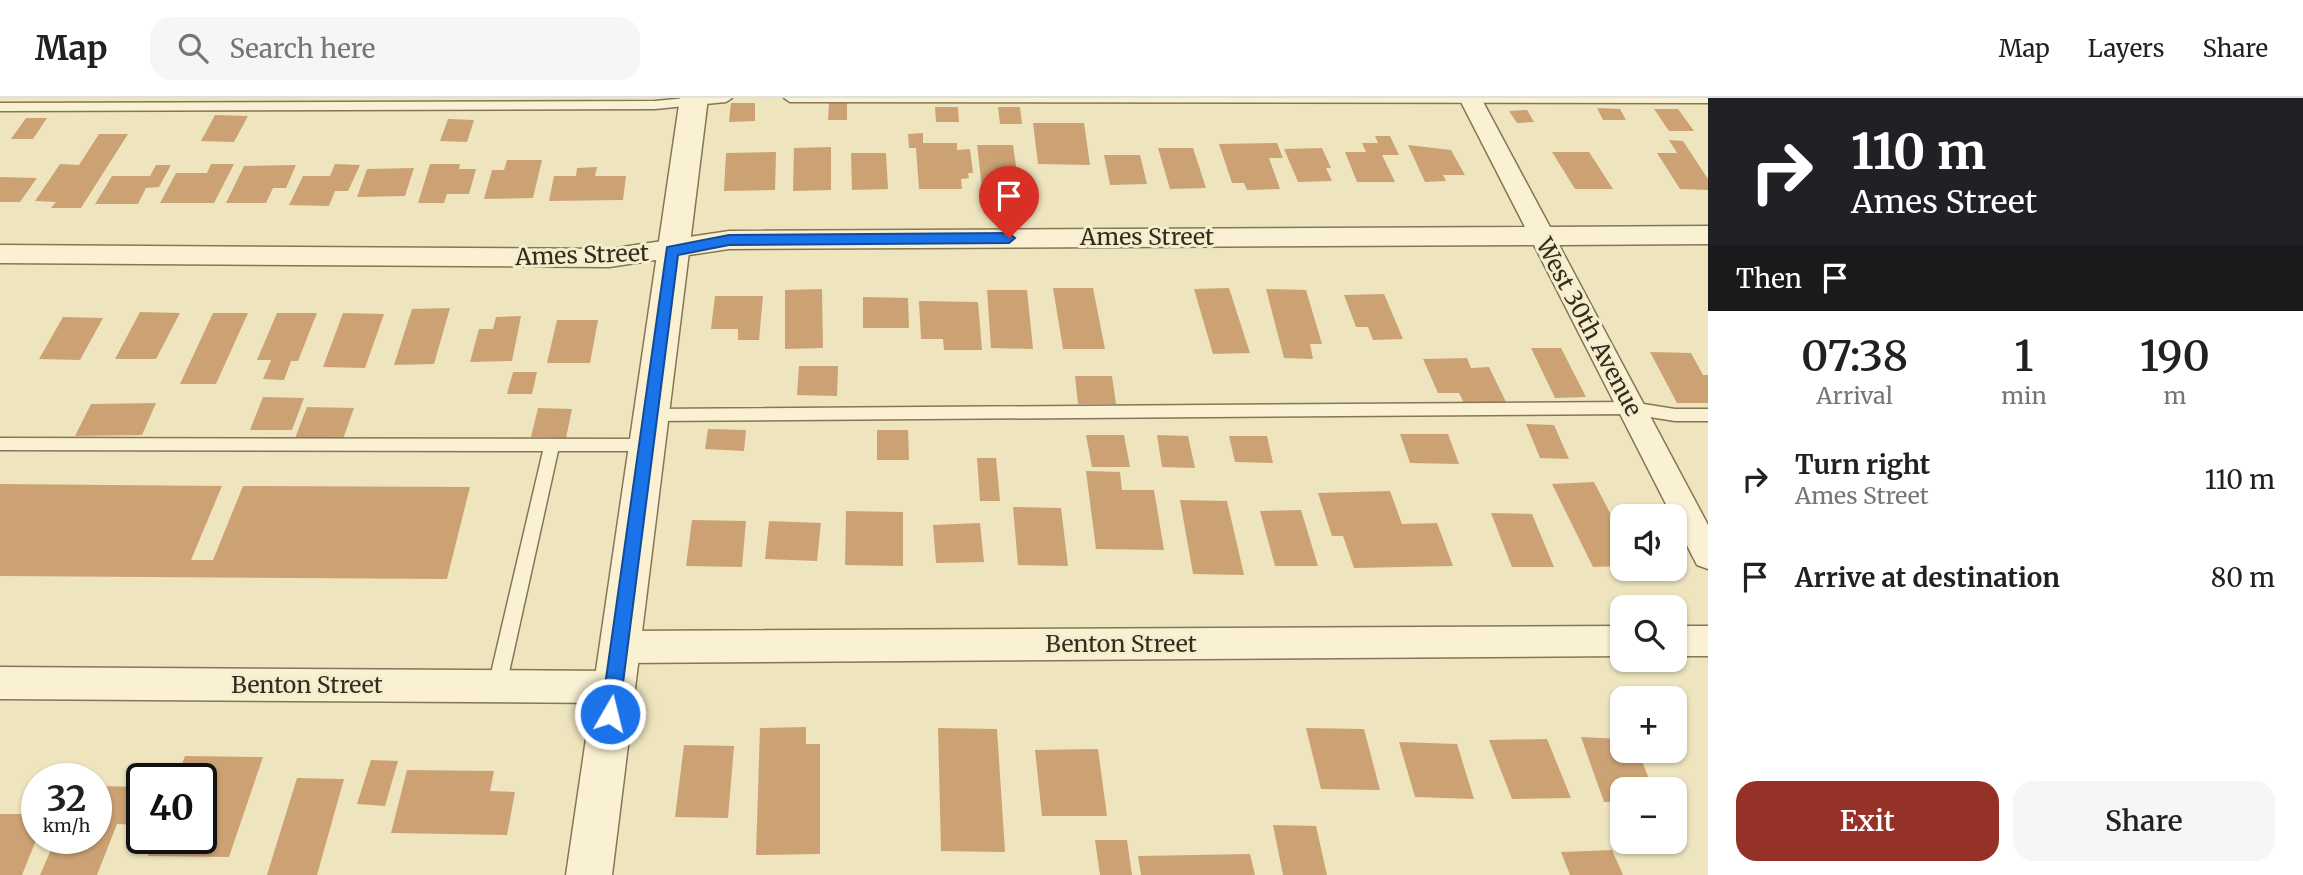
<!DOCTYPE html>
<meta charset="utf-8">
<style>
body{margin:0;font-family:Merriweather,serif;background:#f6f6f6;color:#202124;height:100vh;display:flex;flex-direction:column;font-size:26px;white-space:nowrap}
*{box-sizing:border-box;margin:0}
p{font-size:23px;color:#757577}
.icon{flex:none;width:38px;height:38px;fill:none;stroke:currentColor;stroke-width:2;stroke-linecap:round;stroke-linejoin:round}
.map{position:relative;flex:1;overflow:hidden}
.drawer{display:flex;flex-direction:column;background:#fff;width:595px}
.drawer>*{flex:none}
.hud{background:#202124;color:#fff;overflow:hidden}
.controls{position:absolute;left:1610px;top:406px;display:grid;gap:14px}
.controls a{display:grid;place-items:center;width:77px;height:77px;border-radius:14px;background:#fff;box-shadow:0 2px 5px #0004;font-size:35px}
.speed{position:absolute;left:21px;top:665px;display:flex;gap:14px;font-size:35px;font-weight:700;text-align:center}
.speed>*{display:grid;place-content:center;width:91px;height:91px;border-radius:50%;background:#fff;box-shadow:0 2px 5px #0004;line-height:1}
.speed small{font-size:18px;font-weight:400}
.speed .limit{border:4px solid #111;border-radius:10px;background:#fff;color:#111}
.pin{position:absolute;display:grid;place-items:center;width:60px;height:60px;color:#fff;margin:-72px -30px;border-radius:50% 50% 50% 0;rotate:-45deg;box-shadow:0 0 7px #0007}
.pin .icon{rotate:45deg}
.me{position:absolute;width:77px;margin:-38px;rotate:8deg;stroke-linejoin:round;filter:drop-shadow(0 0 5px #0008)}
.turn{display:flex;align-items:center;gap:24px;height:147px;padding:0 28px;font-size:32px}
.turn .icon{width:91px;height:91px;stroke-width:2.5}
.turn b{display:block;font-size:49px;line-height:60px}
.then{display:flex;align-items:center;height:66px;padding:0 28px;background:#0003;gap:14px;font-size:26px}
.eta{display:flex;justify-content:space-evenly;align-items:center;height:119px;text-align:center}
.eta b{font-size:42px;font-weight:600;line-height:49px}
.cta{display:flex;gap:14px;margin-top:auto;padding:14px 28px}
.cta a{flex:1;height:80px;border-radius:21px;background:#963127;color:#fff;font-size:28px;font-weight:600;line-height:80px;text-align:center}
.cta a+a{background:#f6f6f6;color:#202124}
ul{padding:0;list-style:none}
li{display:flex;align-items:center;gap:21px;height:98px;padding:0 28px}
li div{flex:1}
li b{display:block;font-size:26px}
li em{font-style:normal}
header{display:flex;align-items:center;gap:42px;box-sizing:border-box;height:98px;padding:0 35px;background:#fff;border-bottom:2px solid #e0e0e0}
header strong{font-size:33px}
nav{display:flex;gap:38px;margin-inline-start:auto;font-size:24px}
.search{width:490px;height:63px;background:#f6f6f6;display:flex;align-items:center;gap:18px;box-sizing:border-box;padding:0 24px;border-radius:21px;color:#757577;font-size:26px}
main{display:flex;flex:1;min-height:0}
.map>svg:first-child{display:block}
.building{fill:#cca274}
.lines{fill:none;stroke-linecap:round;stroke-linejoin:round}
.service-casing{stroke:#867557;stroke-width:3}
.minor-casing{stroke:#867557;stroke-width:3}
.tertiary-casing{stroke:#867557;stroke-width:3}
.service{fill:#f9f1d2;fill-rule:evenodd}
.minor{fill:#f9f1d2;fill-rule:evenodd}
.tertiary{fill:#f9f1d2;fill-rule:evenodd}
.route{fill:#1a73e8;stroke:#114b97;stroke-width:2}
.labels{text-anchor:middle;stroke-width:6;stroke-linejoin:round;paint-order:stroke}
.street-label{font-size:23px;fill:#362b1c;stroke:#f5eece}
</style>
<header>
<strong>Map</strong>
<div class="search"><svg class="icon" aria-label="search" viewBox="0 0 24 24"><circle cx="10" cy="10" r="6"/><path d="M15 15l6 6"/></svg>Search here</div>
<nav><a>Map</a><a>Layers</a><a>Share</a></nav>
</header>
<main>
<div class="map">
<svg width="1708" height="777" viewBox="0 0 1708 777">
<rect width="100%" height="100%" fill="#eee5bf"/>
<path class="building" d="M 731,5 L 755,5 L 755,23 L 729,24 Z
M 829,5 L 847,5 L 847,22 L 828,22 Z
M 935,9 L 958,9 L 959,24 L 936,24 Z
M 998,9 L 1020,9 L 1022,26 L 1000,26 Z
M 1597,10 L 1620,11 L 1626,22 L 1603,22 Z
M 1654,11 L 1678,11 L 1694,33 L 1669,33 Z
M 1527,12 L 1534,24 L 1517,25 L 1509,13 Z
M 215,17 L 248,18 L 234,44 L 201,43 Z
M 26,20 L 47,20 L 33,41 L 11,41 Z
M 448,21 L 474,22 L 467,44 L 440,43 Z
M 1033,25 L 1084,25 L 1090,67 L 1038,66 Z
M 923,35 L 923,45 L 957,45 L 957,52 L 970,51 L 973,75 L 968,75 L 969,80 L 961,81 L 962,91 L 919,91 L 916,50 L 909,50 L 908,36 Z
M 99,36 L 128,36 L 81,110 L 51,110 L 56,104 L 35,103 L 60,66 L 79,67 Z
M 1375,38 L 1390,38 L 1399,57 L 1382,57 L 1395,84 L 1357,84 L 1345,54 L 1366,54 L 1362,45 L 1378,45 Z
M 1669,42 L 1683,43 L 1708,81 L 1708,92 L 1680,91 L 1657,55 L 1677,55 Z
M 1277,45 L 1283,60 L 1269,60 L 1280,91 L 1247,92 L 1244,85 L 1232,85 L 1219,46 Z
M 977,47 L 1013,47 L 1019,88 L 982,89 Z
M 1408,47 L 1451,52 L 1465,77 L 1443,77 L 1446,83 L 1425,84 Z
M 831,49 L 831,92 L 793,93 L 794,50 Z
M 1158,50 L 1193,50 L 1206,90 L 1170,91 Z
M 1322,50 L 1331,70 L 1326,70 L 1332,83 L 1298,84 L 1284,51 Z
M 776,54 L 775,92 L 724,93 L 726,55 Z
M 1552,54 L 1589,54 L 1613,91 L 1575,91 Z
M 851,55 L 886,55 L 888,91 L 852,92 Z
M 1104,57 L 1140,57 L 1147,86 L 1110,87 Z
M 507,62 L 542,62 L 533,100 L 484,101 L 492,72 L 504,72 Z
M 211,66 L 234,66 L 214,105 L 160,105 L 176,75 L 207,75 Z
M 335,66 L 360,67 L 348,93 L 335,93 L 329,108 L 289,107 L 303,78 L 330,78 Z
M 430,66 L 460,66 L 459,71 L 476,71 L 469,96 L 447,96 L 444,105 L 418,105 Z
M 156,67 L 171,67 L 159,89 L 146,90 L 138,106 L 95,106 L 112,78 L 150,78 Z
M 296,67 L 286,90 L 273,90 L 266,105 L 226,105 L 244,68 Z
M 597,69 L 595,78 L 626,78 L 623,102 L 549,103 L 554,78 L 576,78 L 577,70 Z
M 414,70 L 405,98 L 357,99 L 367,71 Z
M 0,79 L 37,80 L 20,104 L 0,104 Z
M 1053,190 L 1093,190 L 1105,251 L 1063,251 Z
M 1229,190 L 1250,255 L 1213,256 L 1194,191 Z
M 822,191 L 823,250 L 785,251 L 785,192 Z
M 1266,191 L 1306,192 L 1322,246 L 1310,246 L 1313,261 L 1284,260 Z
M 987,192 L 1027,192 L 1033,251 L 991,250 Z
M 1384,196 L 1403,241 L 1373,242 L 1368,229 L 1356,229 L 1344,197 Z
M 715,198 L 763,198 L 759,242 L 738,242 L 738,231 L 711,231 Z
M 863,199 L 908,200 L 909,230 L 863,230 Z
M 919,203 L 978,204 L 982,252 L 944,252 L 943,241 L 921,241 Z
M 450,210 L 434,266 L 394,267 L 412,211 Z
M 140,214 L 180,215 L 156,261 L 115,261 Z
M 213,215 L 248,215 L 216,286 L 180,286 Z
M 277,215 L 317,215 L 298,263 L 291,263 L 284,282 L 263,281 L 271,262 L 257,262 Z
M 343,215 L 384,216 L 365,270 L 323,269 Z
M 521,218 L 512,263 L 470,264 L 479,231 L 493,231 L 496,219 Z
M 63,219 L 103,220 L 80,262 L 39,261 Z
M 557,222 L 598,222 L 590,265 L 547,265 Z
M 1531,250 L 1561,250 L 1586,299 L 1555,300 Z
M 1650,254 L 1691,255 L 1703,277 L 1708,277 L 1708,305 L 1677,305 Z
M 1467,260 L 1471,270 L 1489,269 L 1506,304 L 1464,305 L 1459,295 L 1438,295 L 1423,261 Z
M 799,268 L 838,268 L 837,298 L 797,297 Z
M 513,274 L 537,274 L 532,296 L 507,296 Z
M 1075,278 L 1112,278 L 1116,306 L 1078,306 Z
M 263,299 L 304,300 L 292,332 L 250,332 Z
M 156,305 L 142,337 L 75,338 L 91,306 Z
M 307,309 L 354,310 L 342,344 L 294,343 Z
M 538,310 L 572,311 L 566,340 L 531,339 Z
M 1526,326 L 1554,327 L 1569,361 L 1540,360 Z
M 708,331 L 746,332 L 744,353 L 705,351 Z
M 877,332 L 908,332 L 909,362 L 877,362 Z
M 1400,336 L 1448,336 L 1459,366 L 1410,365 Z
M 1086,337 L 1124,337 L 1130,369 L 1092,369 Z
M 1157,337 L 1188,338 L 1195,370 L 1162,369 Z
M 1229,338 L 1267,338 L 1273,365 L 1235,364 Z
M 977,360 L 996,360 L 1000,403 L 980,403 Z
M 1086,373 L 1120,374 L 1122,392 L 1154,392 L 1164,452 L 1096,451 Z
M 1594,384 L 1622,438 L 1622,468 L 1593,469 L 1552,386 Z
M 0,386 L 222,388 L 191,462 L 213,462 L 243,388 L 470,389 L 447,481 L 0,478 Z
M 1390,393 L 1402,426 L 1437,425 L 1453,468 L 1354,470 L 1343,438 L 1332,438 L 1318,395 Z
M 1180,402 L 1227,403 L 1244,477 L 1193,476 Z
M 1013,409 L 1061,410 L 1068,468 L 1018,467 Z
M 1301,412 L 1318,468 L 1275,468 L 1260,413 Z
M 846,413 L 903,414 L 903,468 L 845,467 Z
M 1491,415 L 1532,416 L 1554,469 L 1512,469 Z
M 692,422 L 746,423 L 742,469 L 686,468 Z
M 769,423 L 821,425 L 817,463 L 765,461 Z
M 980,425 L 984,464 L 936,465 L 933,427 Z
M 806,629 L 806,646 L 820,646 L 820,756 L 756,757 L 760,630 Z
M 938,630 L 997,631 L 1005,754 L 941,753 Z
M 1306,630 L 1364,631 L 1380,692 L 1321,691 Z
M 1581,639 L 1622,641 L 1622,653 L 1638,653 L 1653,691 L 1622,691 L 1622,704 L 1604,704 Z
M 1547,641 L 1571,700 L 1512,701 L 1489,642 Z
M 1399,644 L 1457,646 L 1474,701 L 1415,699 Z
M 684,647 L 734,648 L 728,720 L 675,719 Z
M 1098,651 L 1107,718 L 1042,718 L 1035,652 Z
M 185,658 L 263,659 L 229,759 L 148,758 L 154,740 L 201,740 L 201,681 L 176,681 Z
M 371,662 L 398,663 L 385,708 L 357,706 Z
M 407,672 L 494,673 L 490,693 L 515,694 L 507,737 L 391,735 Z
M 297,680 L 344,681 L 317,777 L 267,777 Z
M 96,688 L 142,689 L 140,727 L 117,726 L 97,777 L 40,777 L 56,740 L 96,740 Z
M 0,716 L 37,716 L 37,740 L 22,777 L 0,777 Z
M 1273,727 L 1316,728 L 1327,777 L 1283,777 Z
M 1095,742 L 1127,742 L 1132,777 L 1100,777 Z
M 1612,752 L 1623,777 L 1570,777 L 1561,754 Z
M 1250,756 L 1255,777 L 1141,777 L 1138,758 Z"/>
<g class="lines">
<g class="service-casing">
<path id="service" d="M 687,0 L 732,0 L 726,4 L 655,11 L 0,13 L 0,5 L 655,3 Z
M 784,0 L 1708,0 L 1708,5 L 790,4 Z
M 1631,304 L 1675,311 L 1708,311 L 1708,323 L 1675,323 L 1631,316 L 650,323 L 645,321 L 642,317 L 645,313 L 650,311 Z
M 0,340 L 646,341 L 651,342 L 654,347 L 651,352 L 646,353 L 558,353 L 506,588 L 503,594 L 497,597 L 491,594 L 488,588 L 543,353 L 0,352 Z"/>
</g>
<g class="minor-casing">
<path id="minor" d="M 1459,0 L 1481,0 L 1550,129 L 1708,128 L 1708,146 L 1559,147 L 1708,427 L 1708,471 L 1697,467 L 1534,147 L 729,151 L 609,169 L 0,165 L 0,147 L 609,151 L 729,133 L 1525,129 Z
M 1622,528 L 1622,558 L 619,565 L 607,560 L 603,549 L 607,538 L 619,533 Z
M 1675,528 L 1708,528 L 1708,558 L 1675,558 Z
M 0,569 L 613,573 L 625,578 L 630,589 L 625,600 L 613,605 L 0,601 Z"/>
</g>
<g class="tertiary-casing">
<path id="tertiary" d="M 680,0 L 708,0 L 612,777 L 566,777 Z"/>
</g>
<use href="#service" class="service"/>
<use href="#minor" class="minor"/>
<use href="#tertiary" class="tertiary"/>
</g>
<path class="route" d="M 1009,135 L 1015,140 L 1009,145 L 729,147 L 678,157 L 619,616 L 616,622 L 610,625 L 603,622 L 601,616 L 667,149 L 729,137 Z"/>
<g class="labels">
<g class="street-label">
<text x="1147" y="147">Ames Street</text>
<text transform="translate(582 157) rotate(-2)" y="8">Ames Street</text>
<text transform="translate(1589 229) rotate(62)" y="8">West 30th Avenue</text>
<text x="1121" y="554">Benton Street</text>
<text x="307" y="595">Benton Street</text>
</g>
</g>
</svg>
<div class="controls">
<a><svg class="icon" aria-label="sound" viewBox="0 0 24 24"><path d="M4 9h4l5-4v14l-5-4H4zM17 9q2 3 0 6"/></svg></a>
<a><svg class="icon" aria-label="search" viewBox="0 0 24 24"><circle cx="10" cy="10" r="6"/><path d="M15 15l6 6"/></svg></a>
<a>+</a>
<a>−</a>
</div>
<div class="speed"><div>32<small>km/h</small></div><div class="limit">40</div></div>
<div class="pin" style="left:1009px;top:140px;background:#d93025"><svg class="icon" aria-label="arrive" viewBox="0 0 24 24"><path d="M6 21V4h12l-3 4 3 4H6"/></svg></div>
<svg class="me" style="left:610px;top:616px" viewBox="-20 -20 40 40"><circle r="17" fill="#1a73e8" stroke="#fff" stroke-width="3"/><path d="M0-11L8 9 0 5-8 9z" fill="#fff"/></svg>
</div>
<section class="drawer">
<div class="hud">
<div class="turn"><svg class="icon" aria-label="right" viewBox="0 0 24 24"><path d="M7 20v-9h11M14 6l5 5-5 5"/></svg><div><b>110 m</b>Ames Street</div></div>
<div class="then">Then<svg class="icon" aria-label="arrive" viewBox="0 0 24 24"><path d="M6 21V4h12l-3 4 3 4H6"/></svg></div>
</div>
<div class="eta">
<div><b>07:38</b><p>Arrival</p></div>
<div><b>1</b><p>min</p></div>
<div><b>190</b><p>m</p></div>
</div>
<ul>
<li><svg class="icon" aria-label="right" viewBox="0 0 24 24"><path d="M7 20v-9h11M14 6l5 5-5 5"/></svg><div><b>Turn right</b><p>Ames Street</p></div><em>110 m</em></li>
<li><svg class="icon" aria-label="arrive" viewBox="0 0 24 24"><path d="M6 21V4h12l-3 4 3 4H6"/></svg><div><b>Arrive at destination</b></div><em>80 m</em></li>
</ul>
<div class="cta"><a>Exit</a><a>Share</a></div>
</section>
</main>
